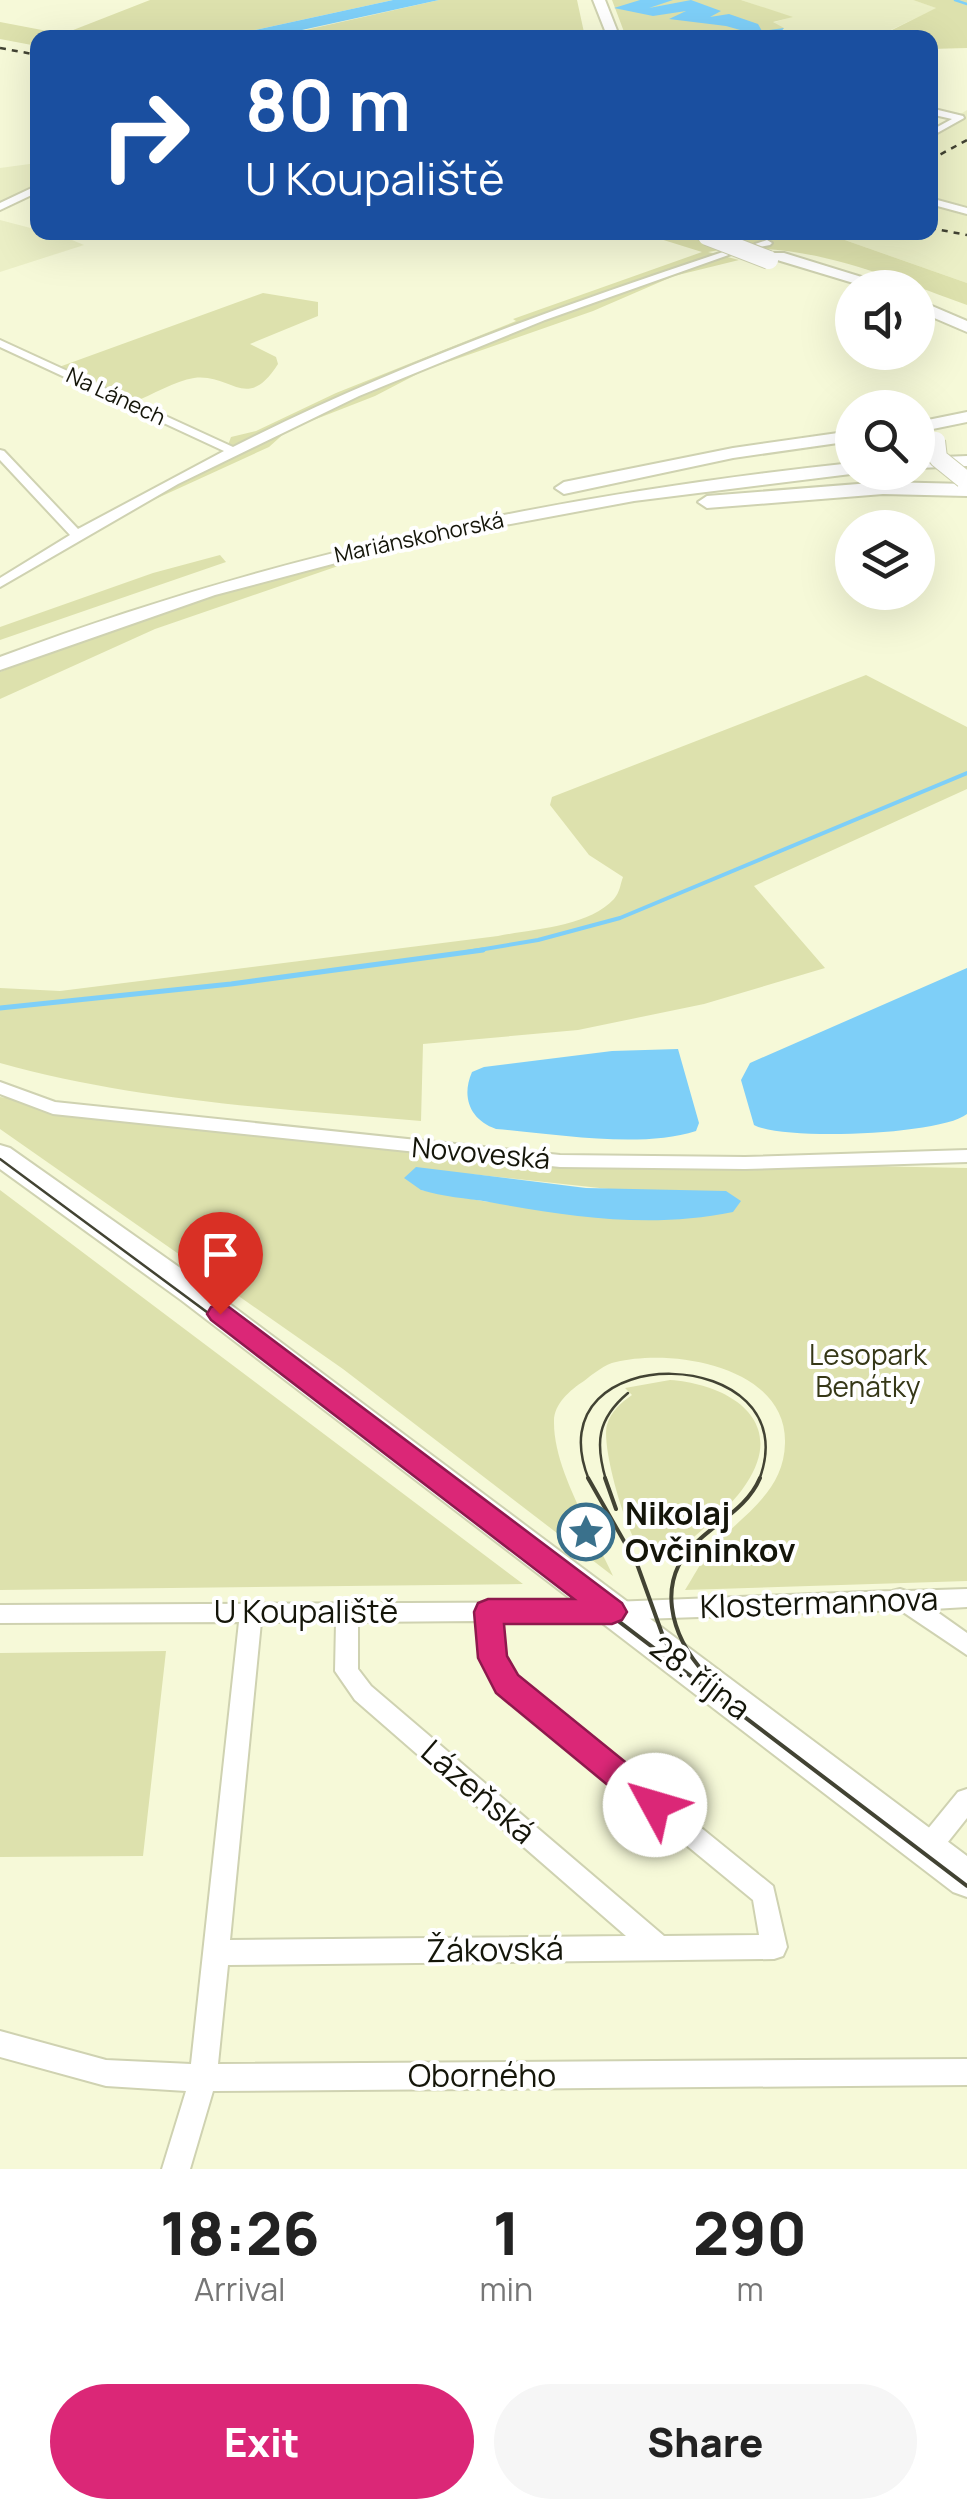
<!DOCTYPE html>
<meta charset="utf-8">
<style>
body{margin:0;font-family:Manrope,sans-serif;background:#f6f6f6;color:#222;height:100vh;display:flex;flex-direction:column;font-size:38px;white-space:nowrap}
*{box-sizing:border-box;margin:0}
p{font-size:32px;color:#767676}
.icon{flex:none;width:55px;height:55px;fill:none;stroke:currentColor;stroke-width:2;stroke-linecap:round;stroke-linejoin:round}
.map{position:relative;height:2169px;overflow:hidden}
.panel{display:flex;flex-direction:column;background:#fff;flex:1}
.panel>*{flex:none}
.top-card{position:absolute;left:30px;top:30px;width:908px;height:210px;border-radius:20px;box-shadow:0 10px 40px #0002;background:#1a4fa0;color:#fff;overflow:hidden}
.fabs{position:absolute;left:835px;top:270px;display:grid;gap:20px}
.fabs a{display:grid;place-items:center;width:100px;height:100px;border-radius:50%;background:#fff;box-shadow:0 10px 40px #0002;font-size:50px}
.pin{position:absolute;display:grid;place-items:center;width:85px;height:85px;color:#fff;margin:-102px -42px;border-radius:50% 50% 50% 0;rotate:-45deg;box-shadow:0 0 10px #0007}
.pin .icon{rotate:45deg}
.me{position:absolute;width:110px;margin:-55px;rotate:309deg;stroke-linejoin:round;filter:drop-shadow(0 0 8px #0008)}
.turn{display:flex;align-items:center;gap:35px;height:210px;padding:0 50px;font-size:45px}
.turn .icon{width:130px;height:130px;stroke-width:2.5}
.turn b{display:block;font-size:70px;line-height:85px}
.eta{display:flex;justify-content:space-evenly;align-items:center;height:170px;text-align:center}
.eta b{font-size:60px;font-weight:800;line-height:70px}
.action{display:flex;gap:20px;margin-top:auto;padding:20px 50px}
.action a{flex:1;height:115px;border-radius:60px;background:#db2777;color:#fff;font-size:40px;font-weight:800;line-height:115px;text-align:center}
.action a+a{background:#f6f6f6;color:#222}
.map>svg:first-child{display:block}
.built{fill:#ebefc6}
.green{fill:#dde1ad;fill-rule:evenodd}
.water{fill:#7ecff8}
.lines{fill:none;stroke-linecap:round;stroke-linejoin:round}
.stream-far2{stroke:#7ecff8;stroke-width:2.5}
.stream-far1{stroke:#7ecff8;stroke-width:4}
.stream{stroke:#7ecff8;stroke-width:5}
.minor-casing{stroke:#cfd2b1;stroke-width:4}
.secondary-casing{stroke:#cfd2b1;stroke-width:4}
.minor{fill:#fff;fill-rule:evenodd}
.secondary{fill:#fff;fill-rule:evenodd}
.tram-far1{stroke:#424333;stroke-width:2.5}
.tram{stroke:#424333;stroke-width:4}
.rail{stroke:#424333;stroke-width:2.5;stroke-dasharray:6 6;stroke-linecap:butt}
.secondary-bridge-far1-casing{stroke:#cfd2b1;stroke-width:15;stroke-linecap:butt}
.secondary-bridge-casing{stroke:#cfd2b1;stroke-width:20;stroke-linecap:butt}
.secondary-bridge-far1{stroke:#fff;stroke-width:12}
.secondary-bridge{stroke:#fff;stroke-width:18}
.route{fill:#db2777;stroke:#8e194d;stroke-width:2.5}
.labels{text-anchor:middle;stroke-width:8;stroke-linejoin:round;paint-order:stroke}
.far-street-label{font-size:22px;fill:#141509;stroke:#fff}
.street-label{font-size:28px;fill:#141509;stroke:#fff}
.park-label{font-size:28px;fill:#363817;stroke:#fff}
.near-poi-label{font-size:32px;font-weight:bold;fill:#141509;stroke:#fff;text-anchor:start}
.near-street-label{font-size:32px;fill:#141509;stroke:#fff}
</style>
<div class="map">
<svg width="967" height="2169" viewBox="0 0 967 2169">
<rect width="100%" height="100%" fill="#f6f9d8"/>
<path class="built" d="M 741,0 L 913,0 L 937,8 L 876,37 L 830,38 L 777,33 L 778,27 L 772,23 L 791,17 Z
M 967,110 L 967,283 L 825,233 L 930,232 L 930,133 Z
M 37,163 L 37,188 L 0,208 L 0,168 Z
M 0,220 L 65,237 L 84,245 L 0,272 Z"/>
<path class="green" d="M 150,0 L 393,0 L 223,37 L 38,38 L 37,46 L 0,39 L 0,22 L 63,34 Z
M 439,0 L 577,0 L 585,37 L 270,38 Z
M 612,0 L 741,0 L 793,17 L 773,22 L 784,28 L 779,33 L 830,37 L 626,37 Z
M 913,0 L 967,0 L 967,48 L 930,49 L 930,38 L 876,38 L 936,8 Z
M 641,233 L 825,233 L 967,283 L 967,305 C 887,276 794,236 708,252 L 739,260 L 674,276 L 593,311 L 425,370 L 375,396 L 288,430 L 269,447 L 138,507 L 83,539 L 82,531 L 225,453 L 231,437 L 256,431 L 336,393 L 516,321 L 513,319 L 702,252 Z
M 263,293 L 318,302 L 318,316 L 250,344 L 276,357 L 278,364 C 247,413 231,373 194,378 C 175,381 152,395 134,402 L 59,367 Z
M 220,555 L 226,562 L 0,640 L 0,627 L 153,573 Z
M 344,564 L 155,629 L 0,699 L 0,672 C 79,641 158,611 239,588 C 274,578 308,566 344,564 Z
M 866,675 L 967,727 L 967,789 L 754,886 L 825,968 L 704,1004 L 578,1030 L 423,1044 L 421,1121 C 281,1109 136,1101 0,1063 L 0,988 L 60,991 L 498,936 C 533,929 588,927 614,899 C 620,892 620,885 623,877 L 589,855 L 550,805 L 552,797 Z
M 0,1097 L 242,1133 L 555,1160 L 967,1168 L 967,1581 L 685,1590 C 693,1578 700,1563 709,1552 C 738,1517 784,1495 785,1443 C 787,1366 672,1348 616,1362 C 605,1364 593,1374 584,1381 C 570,1390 554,1404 554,1421 C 553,1469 593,1532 613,1576 L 343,1369 L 0,1129 ZM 470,1174 L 618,1190 L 488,1202 L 421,1190 Z
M 0,1190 L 523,1584 L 0,1590 Z
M 670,1380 C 728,1384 789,1420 746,1484 C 727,1513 693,1536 667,1560 C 655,1559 646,1557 639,1547 C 625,1529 601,1446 607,1425 C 611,1411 621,1403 632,1395 L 625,1388 Z
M 166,1651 L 143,1856 L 0,1857 L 0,1653 Z"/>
<path class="water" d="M 393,0 L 439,0 L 270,37 L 223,37 Z
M 640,0 L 673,0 L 649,8 L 691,0 L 721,11 L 710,17 L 729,14 L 758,24 L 762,31 L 784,28 L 777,36 L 802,37 L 765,37 L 726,26 L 669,19 L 686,11 L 653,16 L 614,8 Z
M 967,968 L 967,1114 C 941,1135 783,1141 754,1125 L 741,1080 L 750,1063 Z
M 678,1049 L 699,1123 L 696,1131 C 640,1149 555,1134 496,1129 C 470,1120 461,1097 472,1072 L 484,1067 L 612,1051 Z
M 416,1167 L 586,1188 L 726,1191 L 741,1201 L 733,1212 C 651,1229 570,1217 489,1202 C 466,1198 443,1197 421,1190 L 404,1178 Z"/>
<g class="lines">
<path class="stream-far2" d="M 955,0 L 967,4"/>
<path class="stream-far1" d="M 467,952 L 538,940 L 620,918 L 967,773"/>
<path class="stream" d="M 0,1008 L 231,984 L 483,950"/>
<g class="minor-casing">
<path id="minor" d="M 930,108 L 963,116 L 964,118 L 930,137 L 930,131 L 952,119 L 930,114 Z
M 38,185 L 38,192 L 0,210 L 0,203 Z
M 930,198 L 967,208 L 967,214 L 930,204 Z
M 767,240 L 772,243 L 770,245 L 760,247 L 755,244 Z
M 729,250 L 737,252 L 545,320 L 359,396 L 178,484 L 0,587 L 0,578 L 70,535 L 0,460 L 0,450 L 4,451 L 78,529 L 224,451 L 0,347 L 0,340 L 233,447 C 392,366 560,306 729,250 Z
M 0,1082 L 55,1102 L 560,1155 L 745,1157 L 967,1150 L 967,1162 L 745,1169 L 560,1167 L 53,1114 L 0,1094 Z
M 900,1589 L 906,1591 L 967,1589 L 967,1607 L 933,1609 L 967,1633 L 967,1655 L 900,1610 L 612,1620 L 500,1621 L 503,1657 L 515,1677 L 773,1886 L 787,1947 L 783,1956 L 774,1959 L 228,1965 L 218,2064 L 967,2059 L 967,2085 L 213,2091 L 190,2169 L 162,2169 L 186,2091 L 106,2086 L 0,2057 L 0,2031 L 106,2060 L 191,2064 L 239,1622 L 0,1623 L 0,1605 L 612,1602 L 892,1591 ZM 478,1621 L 481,1658 L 499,1691 L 753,1900 L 759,1935 L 664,1936 L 371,1686 L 358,1669 L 358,1622 ZM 261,1622 L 336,1622 L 335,1671 L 355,1700 L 626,1936 L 230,1940 Z
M 967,1789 L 967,1818 L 936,1857 L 927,1860 L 918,1857 L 915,1849 L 918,1841 L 958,1792 Z"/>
</g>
<g class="secondary-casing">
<path id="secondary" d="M 593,0 L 605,0 L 620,38 L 608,38 Z
M 774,253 L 784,253 L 897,288 L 870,288 L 774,259 Z
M 918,300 L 967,321 L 967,332 L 918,311 Z
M 967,412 L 967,422 L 918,432 L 918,422 Z
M 852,431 L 852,441 L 733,458 L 564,494 L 555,488 L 564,482 L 733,448 Z
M 967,456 L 967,466 L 918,468 L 918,458 Z
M 852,463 L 852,472 L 859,473 L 634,501 L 419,541 L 215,595 L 0,670 L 0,657 C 279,552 556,495 852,463 Z
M 883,482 L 967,484 L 967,496 L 883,494 L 707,508 L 698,502 L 707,496 Z
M 0,1145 L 10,1148 L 203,1284 L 967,1856 L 967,1897 L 953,1892 L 181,1300 L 0,1169 Z"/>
</g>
<use href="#minor" class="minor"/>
<use href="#secondary" class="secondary"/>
<path class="tram-far1" d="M 0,1159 L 434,1480
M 589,1480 C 530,1334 812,1343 759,1480
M 606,1480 C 595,1443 597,1419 628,1393"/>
<path class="tram" d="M 430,1478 L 967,1886
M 588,1478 L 637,1564 L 664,1639 L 677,1662
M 605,1478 L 616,1509
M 707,1676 C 670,1636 653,1579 700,1539 C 722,1519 748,1506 760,1478"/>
<path class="rail" d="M 0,48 L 38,55
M 930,160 L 967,140
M 930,228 L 967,235"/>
<g class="secondary-bridge-far1-casing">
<path id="secondary-bridge-far1" d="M 697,232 L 713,238"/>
</g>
<g class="secondary-bridge-casing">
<path id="secondary-bridge" d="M 707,236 L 769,260
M 936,441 L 938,458 L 964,479"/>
</g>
<use href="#secondary-bridge-far1" class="secondary-bridge-far1"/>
<use href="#secondary-bridge" class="secondary-bridge"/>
</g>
<path class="route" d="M 220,1304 L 229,1307 L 622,1603 L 627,1612 L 622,1620 L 612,1624 L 504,1624 L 507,1656 L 518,1675 L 666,1795 L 671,1805 L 666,1815 L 655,1819 L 644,1815 L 496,1693 L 478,1658 L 474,1612 L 478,1603 L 488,1599 L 574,1599 L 211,1320 L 207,1314 L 211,1307 Z"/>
<defs>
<g id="sight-ring" transform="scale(2.875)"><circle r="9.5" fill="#fff" stroke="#3a718c" stroke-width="1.5"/><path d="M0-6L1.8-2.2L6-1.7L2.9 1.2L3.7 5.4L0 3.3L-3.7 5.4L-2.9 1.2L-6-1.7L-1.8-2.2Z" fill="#3a718c"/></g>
</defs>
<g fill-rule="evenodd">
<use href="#sight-ring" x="586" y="1532"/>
</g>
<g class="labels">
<g class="far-street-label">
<text transform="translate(116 396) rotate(25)" y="8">Na Lánech</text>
<text transform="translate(419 537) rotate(-12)" y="8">Mariánskohorská</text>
</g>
<g class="street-label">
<text transform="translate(481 1153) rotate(5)" y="10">Novoveská</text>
</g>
<g class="park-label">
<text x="868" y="1365">Lesopark<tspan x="868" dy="32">Benátky</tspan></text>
</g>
<g class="near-poi-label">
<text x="625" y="1525">Nikolaj<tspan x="625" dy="37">Ovčininkov</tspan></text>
</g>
<g class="near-street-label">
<text transform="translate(819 1603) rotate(-2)" y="11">Klostermannova</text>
<text x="306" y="1623">U Koupaliště</text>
<text transform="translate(700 1678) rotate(37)" y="11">28. října</text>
<text transform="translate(478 1792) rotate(41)" y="11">Lázeňská</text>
<text transform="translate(495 1950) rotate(-1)" y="11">Žákovská</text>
<text x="482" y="2087">Oborného</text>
</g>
</g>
</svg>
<div class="fabs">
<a><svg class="icon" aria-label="sound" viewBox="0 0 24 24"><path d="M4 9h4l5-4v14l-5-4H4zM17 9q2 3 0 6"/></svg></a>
<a><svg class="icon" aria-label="search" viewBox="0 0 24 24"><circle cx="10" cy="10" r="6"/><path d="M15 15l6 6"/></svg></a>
<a><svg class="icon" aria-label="layers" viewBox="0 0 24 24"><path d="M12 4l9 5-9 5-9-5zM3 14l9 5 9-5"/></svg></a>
</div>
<div class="pin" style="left:220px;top:1314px;background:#d93025"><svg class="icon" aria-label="arrive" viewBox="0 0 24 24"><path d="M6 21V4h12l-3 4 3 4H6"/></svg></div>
<svg class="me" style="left:655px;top:1805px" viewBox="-20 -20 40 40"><circle r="19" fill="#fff"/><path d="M0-13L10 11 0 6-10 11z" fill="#db2777"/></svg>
<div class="top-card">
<div class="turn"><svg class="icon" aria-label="right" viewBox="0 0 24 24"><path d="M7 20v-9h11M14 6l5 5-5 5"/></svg><div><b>80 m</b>U Koupaliště</div></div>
</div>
</div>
<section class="panel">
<div class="eta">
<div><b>18:26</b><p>Arrival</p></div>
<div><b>1</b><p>min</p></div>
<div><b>290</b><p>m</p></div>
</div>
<div class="action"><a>Exit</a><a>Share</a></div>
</section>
